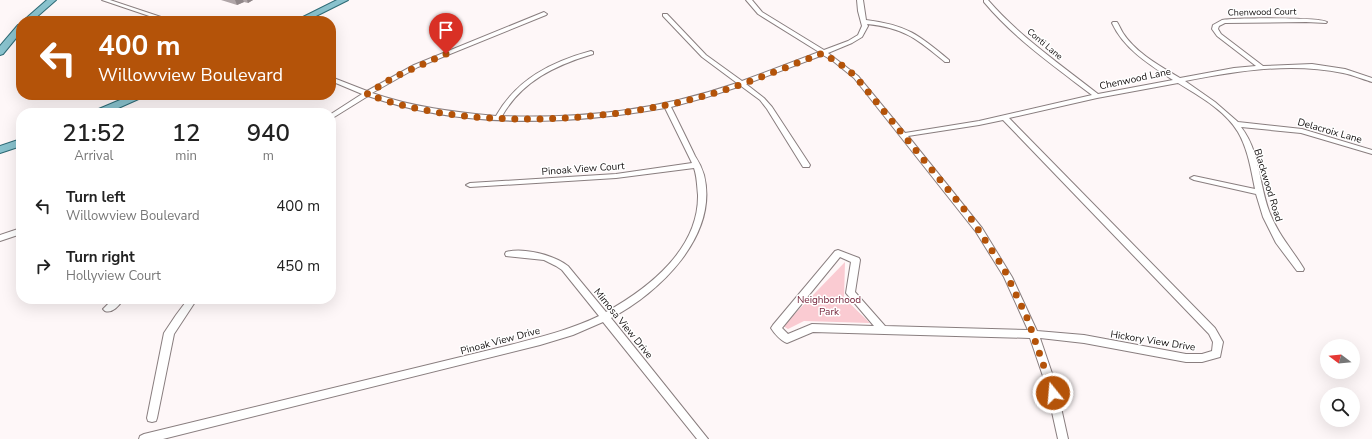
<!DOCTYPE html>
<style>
body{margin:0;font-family:"Nunito Sans",sans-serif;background:#f2f2f2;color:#222;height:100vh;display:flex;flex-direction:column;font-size:15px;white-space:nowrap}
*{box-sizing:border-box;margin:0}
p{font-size:13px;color:#767676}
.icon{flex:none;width:22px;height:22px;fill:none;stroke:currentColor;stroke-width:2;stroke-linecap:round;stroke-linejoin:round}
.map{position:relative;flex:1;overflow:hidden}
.details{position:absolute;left:16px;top:108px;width:320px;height:196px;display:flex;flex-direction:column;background:#fff;border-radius:16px;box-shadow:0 4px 16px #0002}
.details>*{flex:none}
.guide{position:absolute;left:16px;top:16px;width:320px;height:84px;border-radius:16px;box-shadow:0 4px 16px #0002;background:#b45309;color:#fff;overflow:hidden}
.needle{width:26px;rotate:286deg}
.fabs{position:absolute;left:1320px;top:339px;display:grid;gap:8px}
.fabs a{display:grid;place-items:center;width:40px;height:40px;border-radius:50%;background:#fff;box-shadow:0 4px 16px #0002;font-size:20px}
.pin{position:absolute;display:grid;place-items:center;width:34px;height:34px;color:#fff;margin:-41px -17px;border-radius:50% 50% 50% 0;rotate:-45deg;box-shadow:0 0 4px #0007}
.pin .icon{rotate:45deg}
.me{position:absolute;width:44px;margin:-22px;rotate:343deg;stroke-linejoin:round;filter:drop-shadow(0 0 3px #0008)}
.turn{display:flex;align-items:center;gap:14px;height:84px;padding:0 16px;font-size:18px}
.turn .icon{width:52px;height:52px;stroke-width:2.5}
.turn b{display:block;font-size:28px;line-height:34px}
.eta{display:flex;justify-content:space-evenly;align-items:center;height:68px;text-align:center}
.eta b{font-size:24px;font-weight:600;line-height:28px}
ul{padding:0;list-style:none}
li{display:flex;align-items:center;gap:12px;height:60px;padding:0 16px}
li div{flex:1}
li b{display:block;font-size:15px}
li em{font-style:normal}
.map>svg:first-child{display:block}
.green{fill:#facbd2}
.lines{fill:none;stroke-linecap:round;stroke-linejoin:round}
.street-casing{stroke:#897e7f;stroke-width:2}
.primary-casing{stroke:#2d6a75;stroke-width:2}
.street{fill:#fff;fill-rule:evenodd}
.primary{fill:#89c2cd;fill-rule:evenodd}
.wall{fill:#afa5a7}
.shaded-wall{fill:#8f8688}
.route{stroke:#b45309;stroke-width:7;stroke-dasharray:0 12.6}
.labels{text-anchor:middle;stroke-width:3;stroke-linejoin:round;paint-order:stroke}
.far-street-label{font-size:9px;fill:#151111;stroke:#fff}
.street-label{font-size:10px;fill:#151111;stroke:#fff}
.park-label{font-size:10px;fill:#711f36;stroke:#fff}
</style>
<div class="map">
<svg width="1372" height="439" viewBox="0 0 1372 439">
<rect width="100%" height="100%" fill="#fef7f8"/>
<path class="green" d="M 845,262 L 844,298 L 870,323 L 804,321 L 788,329 L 783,326 Z"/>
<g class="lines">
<g class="street-casing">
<path id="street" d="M 102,0 L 110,0 L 173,21 L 164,21 Z
M 746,0 L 752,0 L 762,12 L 824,50 L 848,41 L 858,35 L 862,26 L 858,11 L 857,0 L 863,0 L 866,20 C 907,25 919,35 949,60 L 949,62 L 945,62 C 917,39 905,28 867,24 L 868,26 L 862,37 L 852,43 L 828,53 L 858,76 L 905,133 L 979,121 L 1092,95 C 1054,66 1015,39 984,2 L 984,0 L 988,0 C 1020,37 1060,64 1098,94 L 1173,80 C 1150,65 1124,49 1112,23 L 1113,22 L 1117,22 C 1119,25 1121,30 1123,33 C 1136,53 1160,66 1180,78 L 1234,68 L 1256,66 L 1217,36 L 1212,29 L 1213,25 L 1222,20 C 1235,18 1319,17 1327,22 L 1326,23 L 1306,22 L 1225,23 L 1219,26 L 1218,29 L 1221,34 L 1263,66 L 1312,64 L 1345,69 L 1372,78 L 1372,82 C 1362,79 1353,75 1343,73 C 1290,62 1237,71 1185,81 L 1215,102 L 1238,122 L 1302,129 L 1372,150 L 1372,154 L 1301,133 L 1241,127 C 1260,151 1259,184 1269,211 C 1278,235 1292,249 1304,269 L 1303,271 L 1297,271 L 1276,243 L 1263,217 L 1256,194 L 1194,180 L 1190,178 L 1194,176 L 1255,189 C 1251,170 1248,149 1238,132 C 1225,110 1199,96 1178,83 L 1097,98 L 1009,118 L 1215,328 L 1223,342 L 1220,357 L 1202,362 L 1186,362 L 1084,343 L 1040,338 L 1056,385 L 1068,439 L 1058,439 L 1046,385 L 1030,338 L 813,332 L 787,343 C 781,341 774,333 771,328 L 773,325 L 835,251 L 838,250 L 859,258 L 860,260 L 855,292 L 885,326 L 1028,330 L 1004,277 L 976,232 L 854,78 L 833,61 L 823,55 L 746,84 L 764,98 L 772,107 L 810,165 L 809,167 L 803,167 L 767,109 L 760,100 L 741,86 L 707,97 L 671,107 C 679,123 687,139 695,156 C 699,162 702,168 704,175 C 719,236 659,293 611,318 L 708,439 L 697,439 L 603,322 L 573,335 L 540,345 L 163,439 L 139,439 L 140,436 L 144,434 L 510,345 C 540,337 570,330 599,316 L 562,270 L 556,266 L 544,260 L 506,256 L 505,254 L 506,252 C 523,247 554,255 568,266 L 606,312 C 649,288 699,249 698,195 C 697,185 697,177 694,168 L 616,178 L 470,187 L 466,185 L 470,183 L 616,174 L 692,163 L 665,108 C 569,125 461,129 368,96 L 331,119 L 331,114 L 362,94 L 331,81 L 331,77 L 367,91 L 414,65 L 544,12 L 547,14 L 546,15 L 418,67 L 372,93 C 412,107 454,112 496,116 C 517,79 551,62 591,51 L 593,52 L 593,54 C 556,65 522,81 502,116 C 586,119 658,110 737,83 L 702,57 L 663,16 L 663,14 L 667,14 L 706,55 L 742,81 L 819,52 L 758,14 ZM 1003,120 L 1209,334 L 1213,342 L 1212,351 L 1202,354 L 1186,354 L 1084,335 L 1037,331 L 1012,277 L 982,228 L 908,136 L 979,125 ZM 840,257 L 851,262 L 846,293 L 874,326 L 812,324 L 788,334 L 782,328 Z
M 21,228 L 21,234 L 0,241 L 0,235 Z
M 113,299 L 123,299 C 120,305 112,314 105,311 L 103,309 Z
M 188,299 L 197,299 L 174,334 L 157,418 L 156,421 L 152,422 L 148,421 L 147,418 L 164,333 L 176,315 Z"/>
</g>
<g class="primary-casing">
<path id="primary" d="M 47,0 L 56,0 L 32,21 L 23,21 Z
M 337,0 L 348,0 L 306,21 L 295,21 Z
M 21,24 L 21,32 L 3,54 L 0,55 L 0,46 L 18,25 Z
M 132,95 L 145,95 L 143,97 L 107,113 L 93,113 L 94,111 Z
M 21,139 L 21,146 L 0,153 L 0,146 Z"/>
</g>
<use href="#street" class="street"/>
<use href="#primary" class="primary"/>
</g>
<path class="wall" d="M 221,0 L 253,0 L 248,3 L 244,2 L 237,5 Z"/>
<path class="shaded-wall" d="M 235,0 L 243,0 L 244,2 L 237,5 Z
M 247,0 L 253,0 L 248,3 Z"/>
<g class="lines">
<path class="route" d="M 446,54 L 394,77 L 367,94 C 462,131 607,123 704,96 C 744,85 784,68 823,53 L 846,68 L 856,77 L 968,214 L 1004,269 L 1028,320 L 1053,393"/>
</g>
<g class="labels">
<g class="far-street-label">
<text transform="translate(1262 12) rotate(-1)" y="3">Chenwood Court</text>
<text transform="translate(1045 44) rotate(40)" y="3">Conti Lane</text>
</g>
<g class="street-label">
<text transform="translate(1135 78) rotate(-12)" y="4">Chenwood Lane</text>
<text transform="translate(1330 130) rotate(16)" y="4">Delacroix Lane</text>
<text transform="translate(583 168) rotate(-4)" y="4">Pinoak View Court</text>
<text transform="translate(1269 185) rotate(73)" y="4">Blackwood Road</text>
<text transform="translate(624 323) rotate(51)" y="4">Mimosa View Drive</text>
<text transform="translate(500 340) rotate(-15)" y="4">Pinoak View Drive</text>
<text transform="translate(1153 340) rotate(9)" y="4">Hickory View Drive</text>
</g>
<g class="park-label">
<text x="829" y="303">Neighborhood<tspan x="829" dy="12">Park</tspan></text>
</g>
</g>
</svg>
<div class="fabs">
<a><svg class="needle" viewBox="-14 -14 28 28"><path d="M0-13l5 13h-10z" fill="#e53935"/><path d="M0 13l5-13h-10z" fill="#767676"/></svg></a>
<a><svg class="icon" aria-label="search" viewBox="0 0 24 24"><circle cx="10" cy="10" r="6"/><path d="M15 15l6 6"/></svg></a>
</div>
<div class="pin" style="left:446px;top:54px;background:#d93025"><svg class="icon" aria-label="arrive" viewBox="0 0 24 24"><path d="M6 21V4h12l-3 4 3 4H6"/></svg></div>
<svg class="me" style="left:1053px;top:393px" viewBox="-20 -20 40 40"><circle r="17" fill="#b45309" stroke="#fff" stroke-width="3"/><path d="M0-11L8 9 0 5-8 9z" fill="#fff"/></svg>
<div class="guide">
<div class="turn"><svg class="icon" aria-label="left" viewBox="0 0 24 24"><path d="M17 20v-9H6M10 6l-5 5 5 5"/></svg><div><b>400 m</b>Willowview Boulevard</div></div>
</div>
<section class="details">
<div class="eta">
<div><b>21:52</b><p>Arrival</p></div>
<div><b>12</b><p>min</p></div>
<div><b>940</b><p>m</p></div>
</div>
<ul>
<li><svg class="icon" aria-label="left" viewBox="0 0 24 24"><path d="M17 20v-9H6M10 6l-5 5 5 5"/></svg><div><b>Turn left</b><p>Willowview Boulevard</p></div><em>400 m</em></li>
<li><svg class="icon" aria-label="right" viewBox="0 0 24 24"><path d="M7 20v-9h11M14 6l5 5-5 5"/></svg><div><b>Turn right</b><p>Hollyview Court</p></div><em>450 m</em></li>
</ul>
</section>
</div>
